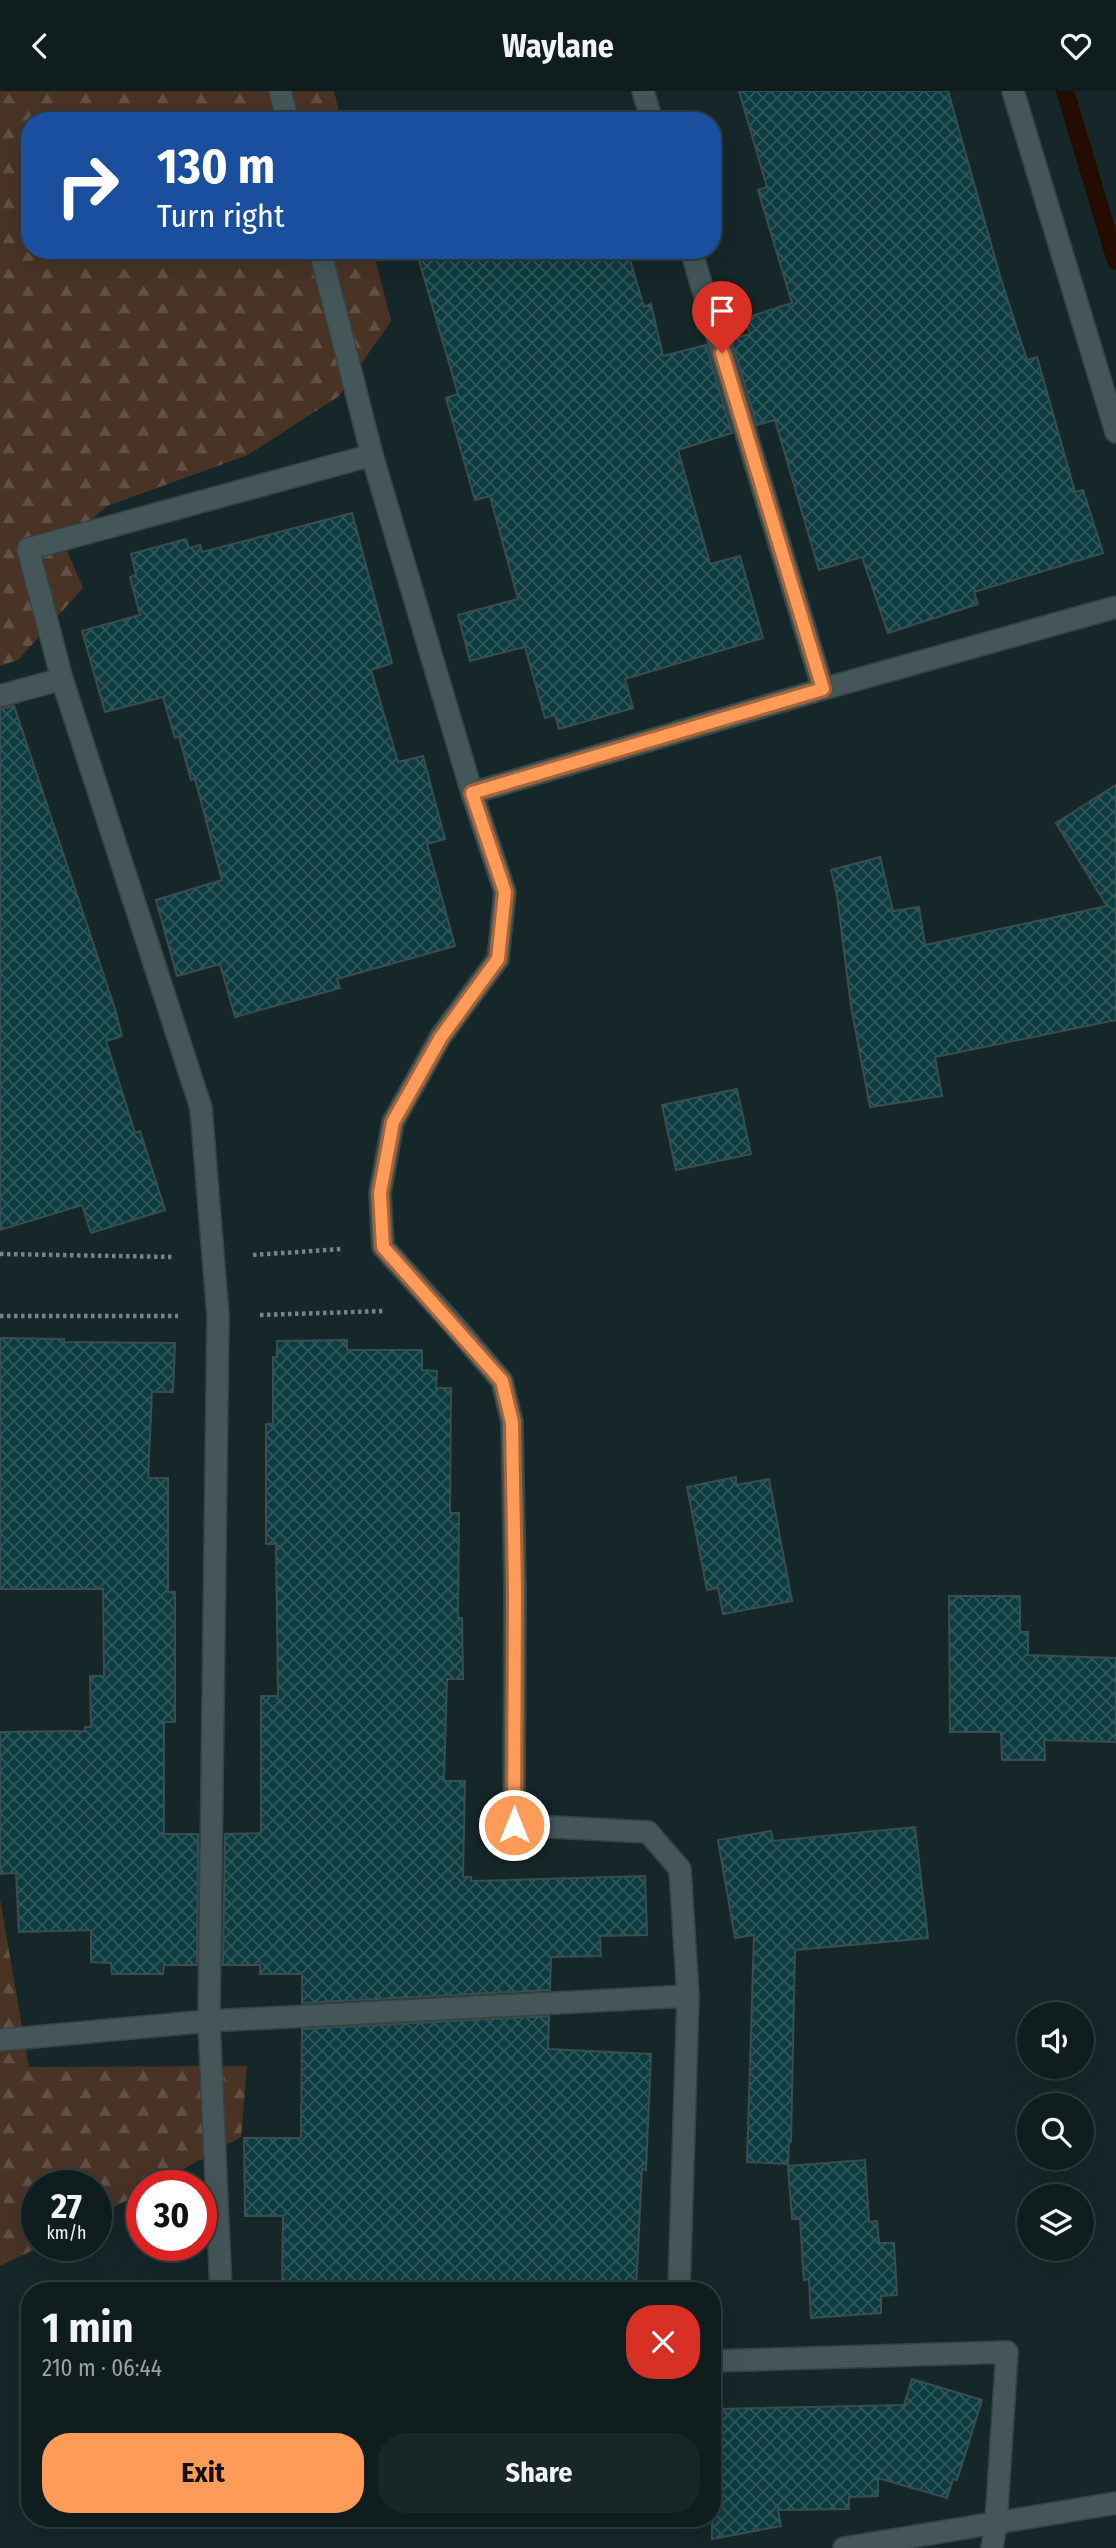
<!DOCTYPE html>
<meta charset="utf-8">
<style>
body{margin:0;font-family:"Fira Sans Condensed",sans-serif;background:#192628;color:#f1f3f6;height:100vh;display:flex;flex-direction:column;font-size:26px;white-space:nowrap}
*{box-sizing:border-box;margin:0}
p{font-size:23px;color:#9ca2a4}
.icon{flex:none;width:38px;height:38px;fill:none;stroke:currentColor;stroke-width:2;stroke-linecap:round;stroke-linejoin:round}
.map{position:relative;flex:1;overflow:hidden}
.side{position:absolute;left:21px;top:2191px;width:700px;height:245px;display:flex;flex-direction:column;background:#101d1f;border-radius:28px;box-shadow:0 7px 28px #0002,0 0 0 2px #303b3d}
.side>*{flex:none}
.hud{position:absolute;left:21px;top:21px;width:700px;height:147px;border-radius:28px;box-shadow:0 7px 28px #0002,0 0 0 2px #303b3d;background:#1a4fa0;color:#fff;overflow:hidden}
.fabs{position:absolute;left:1017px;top:1911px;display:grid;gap:14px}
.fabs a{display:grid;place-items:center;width:77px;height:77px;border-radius:50%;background:#101d1f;box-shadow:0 7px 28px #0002,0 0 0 2px #303b3d;font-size:35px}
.speed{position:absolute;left:21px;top:2079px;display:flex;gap:14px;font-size:35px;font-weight:700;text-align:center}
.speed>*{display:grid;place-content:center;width:91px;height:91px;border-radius:50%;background:#101d1f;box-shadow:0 7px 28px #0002,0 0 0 2px #303b3d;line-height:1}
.speed small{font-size:18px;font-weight:400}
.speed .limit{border:10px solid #d22;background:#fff;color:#111}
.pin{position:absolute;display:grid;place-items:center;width:60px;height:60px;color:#fff;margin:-72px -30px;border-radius:50% 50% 50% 0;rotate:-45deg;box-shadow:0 0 7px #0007}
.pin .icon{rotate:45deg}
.me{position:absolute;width:77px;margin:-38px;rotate:0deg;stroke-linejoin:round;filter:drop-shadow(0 0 5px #0008)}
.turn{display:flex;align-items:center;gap:24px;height:147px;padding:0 21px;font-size:32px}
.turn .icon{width:91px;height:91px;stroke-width:2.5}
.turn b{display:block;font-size:49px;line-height:60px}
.round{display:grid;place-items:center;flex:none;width:74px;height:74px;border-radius:28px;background:#192628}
.summary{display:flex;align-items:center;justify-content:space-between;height:119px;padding:0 21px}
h1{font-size:42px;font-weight:700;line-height:52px}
.cta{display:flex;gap:14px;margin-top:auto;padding:14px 21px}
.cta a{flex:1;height:80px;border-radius:28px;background:#fe9b58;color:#111;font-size:28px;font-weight:700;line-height:80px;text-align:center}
.cta a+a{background:#192628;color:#f1f3f6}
header{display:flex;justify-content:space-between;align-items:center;height:91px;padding:0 21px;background:#101d1f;font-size:32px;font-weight:700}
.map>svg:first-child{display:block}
.forest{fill:url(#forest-firs)}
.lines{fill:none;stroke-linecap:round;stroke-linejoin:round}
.stream{stroke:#240d00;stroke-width:18}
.building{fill:url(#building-cross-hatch);stroke:#3a4d4f;stroke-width:2}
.minor-casing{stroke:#364344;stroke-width:24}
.path{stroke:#768485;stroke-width:4.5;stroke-dasharray:3.5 3.5;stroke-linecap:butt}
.minor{stroke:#445658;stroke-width:21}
.route-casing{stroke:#a56539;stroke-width:18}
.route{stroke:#fe9b58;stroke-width:12}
</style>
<header><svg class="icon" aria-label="back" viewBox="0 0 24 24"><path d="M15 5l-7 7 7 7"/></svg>Waylane<svg class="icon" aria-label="heart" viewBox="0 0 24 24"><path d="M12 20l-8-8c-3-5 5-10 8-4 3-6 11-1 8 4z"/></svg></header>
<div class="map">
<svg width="1116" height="2457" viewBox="0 0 1116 2457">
<defs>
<pattern id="forest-firs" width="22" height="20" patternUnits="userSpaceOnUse" patternTransform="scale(1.75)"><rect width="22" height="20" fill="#483325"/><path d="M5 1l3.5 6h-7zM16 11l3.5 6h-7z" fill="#625044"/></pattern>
<pattern id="building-cross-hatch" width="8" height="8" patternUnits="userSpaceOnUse" patternTransform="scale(1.75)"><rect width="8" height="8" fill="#0d3c40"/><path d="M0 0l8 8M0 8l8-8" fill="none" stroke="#30585b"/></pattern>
</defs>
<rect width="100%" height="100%" fill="#162729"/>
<path class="forest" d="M 0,0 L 334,0 L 341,30 L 30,30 L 30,159 L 373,159 L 391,230 L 339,305 L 248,364 L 107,415 L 64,453 L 83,497 L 18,569 L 0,575 Z
M 0,1808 L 29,1976 L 247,1975 L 241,2046 L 153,2095 L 142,2095 L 142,2101 L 96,2126 L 96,2095 L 37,2095 L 37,2154 L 44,2154 L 0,2175 Z"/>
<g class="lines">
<path class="stream" d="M 1065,0 L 1116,170"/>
</g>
<path class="building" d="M 739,0 L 948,0 L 1000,185 L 1027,269 L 1037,266 L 1075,401 L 1083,399 L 1103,462 L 974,501 L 978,513 L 888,542 L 862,466 L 819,479 L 775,329 L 757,334 L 731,248 L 750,243 L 745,227 L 792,212 L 758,99 L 767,96 Z
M 416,159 L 627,159 L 644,216 L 651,213 L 663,265 L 706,254 L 732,342 L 678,359 L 710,473 L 740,465 L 763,547 L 625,588 L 633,617 L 559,638 L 555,624 L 545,627 L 525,556 L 470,570 L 458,524 L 518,508 L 490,405 L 475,409 L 446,307 L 458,303 Z
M 352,422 L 392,572 L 371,579 L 398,671 L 423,665 L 445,748 L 427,753 L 455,855 L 337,888 L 340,897 L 235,926 L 220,873 L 177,885 L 156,809 L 222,789 L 195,688 L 191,689 L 179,645 L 175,647 L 163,606 L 105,621 L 82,540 L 140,524 L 130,486 L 136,484 L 131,463 L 186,448 L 189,457 L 200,454 L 202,461 Z
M 14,615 L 115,918 L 122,945 L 106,950 L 135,1042 L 140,1040 L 165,1119 L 91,1142 L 82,1114 L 0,1139 L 0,618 Z
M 1116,694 L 1116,929 L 935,966 L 942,1005 L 870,1016 L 851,915 L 837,804 L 831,779 L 880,766 L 893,820 L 919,816 L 925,854 L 1107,815 L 1056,732 Z
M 737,998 L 751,1063 L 676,1079 L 662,1014 Z
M 0,1247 L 64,1248 L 64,1251 L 175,1252 L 173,1301 L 152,1301 L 148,1387 L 168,1387 L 168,1501 L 175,1501 L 175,1631 L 164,1631 L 164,1743 L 198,1743 L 197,1874 L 164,1874 L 163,1883 L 112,1883 L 111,1872 L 91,1871 L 91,1839 L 19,1841 L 16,1782 L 0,1783 L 0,1641 L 85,1640 L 85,1636 L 91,1636 L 90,1585 L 104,1585 L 103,1498 L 0,1498 Z
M 347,1249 L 347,1259 L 422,1259 L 422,1279 L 437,1280 L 436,1297 L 451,1297 L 450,1422 L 459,1422 L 458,1527 L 462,1527 L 463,1588 L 447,1588 L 444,1690 L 465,1690 L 463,1786 L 471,1786 L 471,1790 L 645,1785 L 647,1844 L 600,1845 L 601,1865 L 551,1866 L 550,1899 L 302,1912 L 302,1883 L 260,1883 L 260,1874 L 223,1874 L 225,1743 L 261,1742 L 261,1605 L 278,1605 L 276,1453 L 266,1453 L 266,1333 L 273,1333 L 273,1266 L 277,1266 L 277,1250 Z
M 736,1386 L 736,1394 L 769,1388 L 792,1510 L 723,1523 L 718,1497 L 707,1499 L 687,1396 Z
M 949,1505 L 1020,1505 L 1020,1541 L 1028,1541 L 1028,1564 L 1116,1567 L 1116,1651 L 1044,1649 L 1045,1669 L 1002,1669 L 1001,1641 L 950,1641 Z
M 915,1736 L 928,1847 L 795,1859 L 791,2051 L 789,2051 L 788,2073 L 747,2071 L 754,1844 L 735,1847 L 718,1749 L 771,1740 L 773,1750 Z
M 549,1925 L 548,1958 L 651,1963 L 646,2079 L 642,2078 L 636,2200 L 282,2200 L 283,2125 L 245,2125 L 244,2047 L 301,2047 L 302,1938 Z
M 865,2069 L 869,2131 L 877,2130 L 879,2152 L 894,2152 L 897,2204 L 881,2205 L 881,2222 L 811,2227 L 809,2188 L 804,2189 L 800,2128 L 792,2128 L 788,2075 Z
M 912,2288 L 982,2309 L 957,2389 L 953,2388 L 947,2407 L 878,2387 L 878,2405 L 849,2406 L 849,2418 L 778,2419 L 781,2435 L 712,2448 L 712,2318 L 904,2314 Z"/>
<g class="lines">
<g class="minor-casing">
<path id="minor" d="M 280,0 L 288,30
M 643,0 L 652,30
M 1013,0 L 1116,341
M 320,159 L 372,364 L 472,702 L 505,801 L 498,868 L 441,945 L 393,1031 L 380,1102 L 383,1156 L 454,1234 L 502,1290 L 512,1331 L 515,1500 L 514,1734 L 648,1741 L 680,1778 L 688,1905 L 679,2200
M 691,159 L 823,598
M 0,605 L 62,588
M 472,702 L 823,598 L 1116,516
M 0,1949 L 209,1930 L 688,1905
M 221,2200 L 209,1930 L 218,1225 L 201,1017 L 62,588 L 28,458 L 372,364
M 712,2270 L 1007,2261 L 996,2432 L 992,2457
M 844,2457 L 1116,2412"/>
</g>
<path class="path" d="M 0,1163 L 174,1166
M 253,1164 L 342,1158
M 260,1224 L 384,1220
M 0,1225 L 178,1225"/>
<use href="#minor" class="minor"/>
</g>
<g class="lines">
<g class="route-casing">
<path id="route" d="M 514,1734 L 515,1500 L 512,1331 L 502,1290 L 383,1156 L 380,1102 L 393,1031 L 441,946 L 498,868 L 505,801 L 472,702 L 823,598 L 722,262"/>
</g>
<use href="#route" class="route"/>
</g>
</svg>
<div class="fabs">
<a><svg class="icon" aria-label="sound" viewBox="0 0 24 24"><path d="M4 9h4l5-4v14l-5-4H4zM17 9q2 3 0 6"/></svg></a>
<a><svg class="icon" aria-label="search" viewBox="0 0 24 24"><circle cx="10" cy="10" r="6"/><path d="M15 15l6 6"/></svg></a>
<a><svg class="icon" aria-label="layers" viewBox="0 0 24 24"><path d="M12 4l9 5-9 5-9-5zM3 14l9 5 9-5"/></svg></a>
</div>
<div class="speed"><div>27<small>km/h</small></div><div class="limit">30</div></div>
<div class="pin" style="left:722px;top:262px;background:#d93025"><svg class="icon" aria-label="arrive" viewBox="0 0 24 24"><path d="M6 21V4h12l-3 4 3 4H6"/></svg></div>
<svg class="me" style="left:514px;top:1734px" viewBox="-20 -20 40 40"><circle r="17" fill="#fe9b58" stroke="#fff" stroke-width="3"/><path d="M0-11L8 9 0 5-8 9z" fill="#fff"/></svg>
<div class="hud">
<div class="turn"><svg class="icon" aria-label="right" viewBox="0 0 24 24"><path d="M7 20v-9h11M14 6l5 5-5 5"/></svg><div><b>130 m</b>Turn right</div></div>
</div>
<section class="side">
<div class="summary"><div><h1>1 min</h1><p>210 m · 06:44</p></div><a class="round" style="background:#d93025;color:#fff"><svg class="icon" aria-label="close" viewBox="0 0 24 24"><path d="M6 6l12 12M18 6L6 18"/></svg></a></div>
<div class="cta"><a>Exit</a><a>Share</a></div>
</section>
</div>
